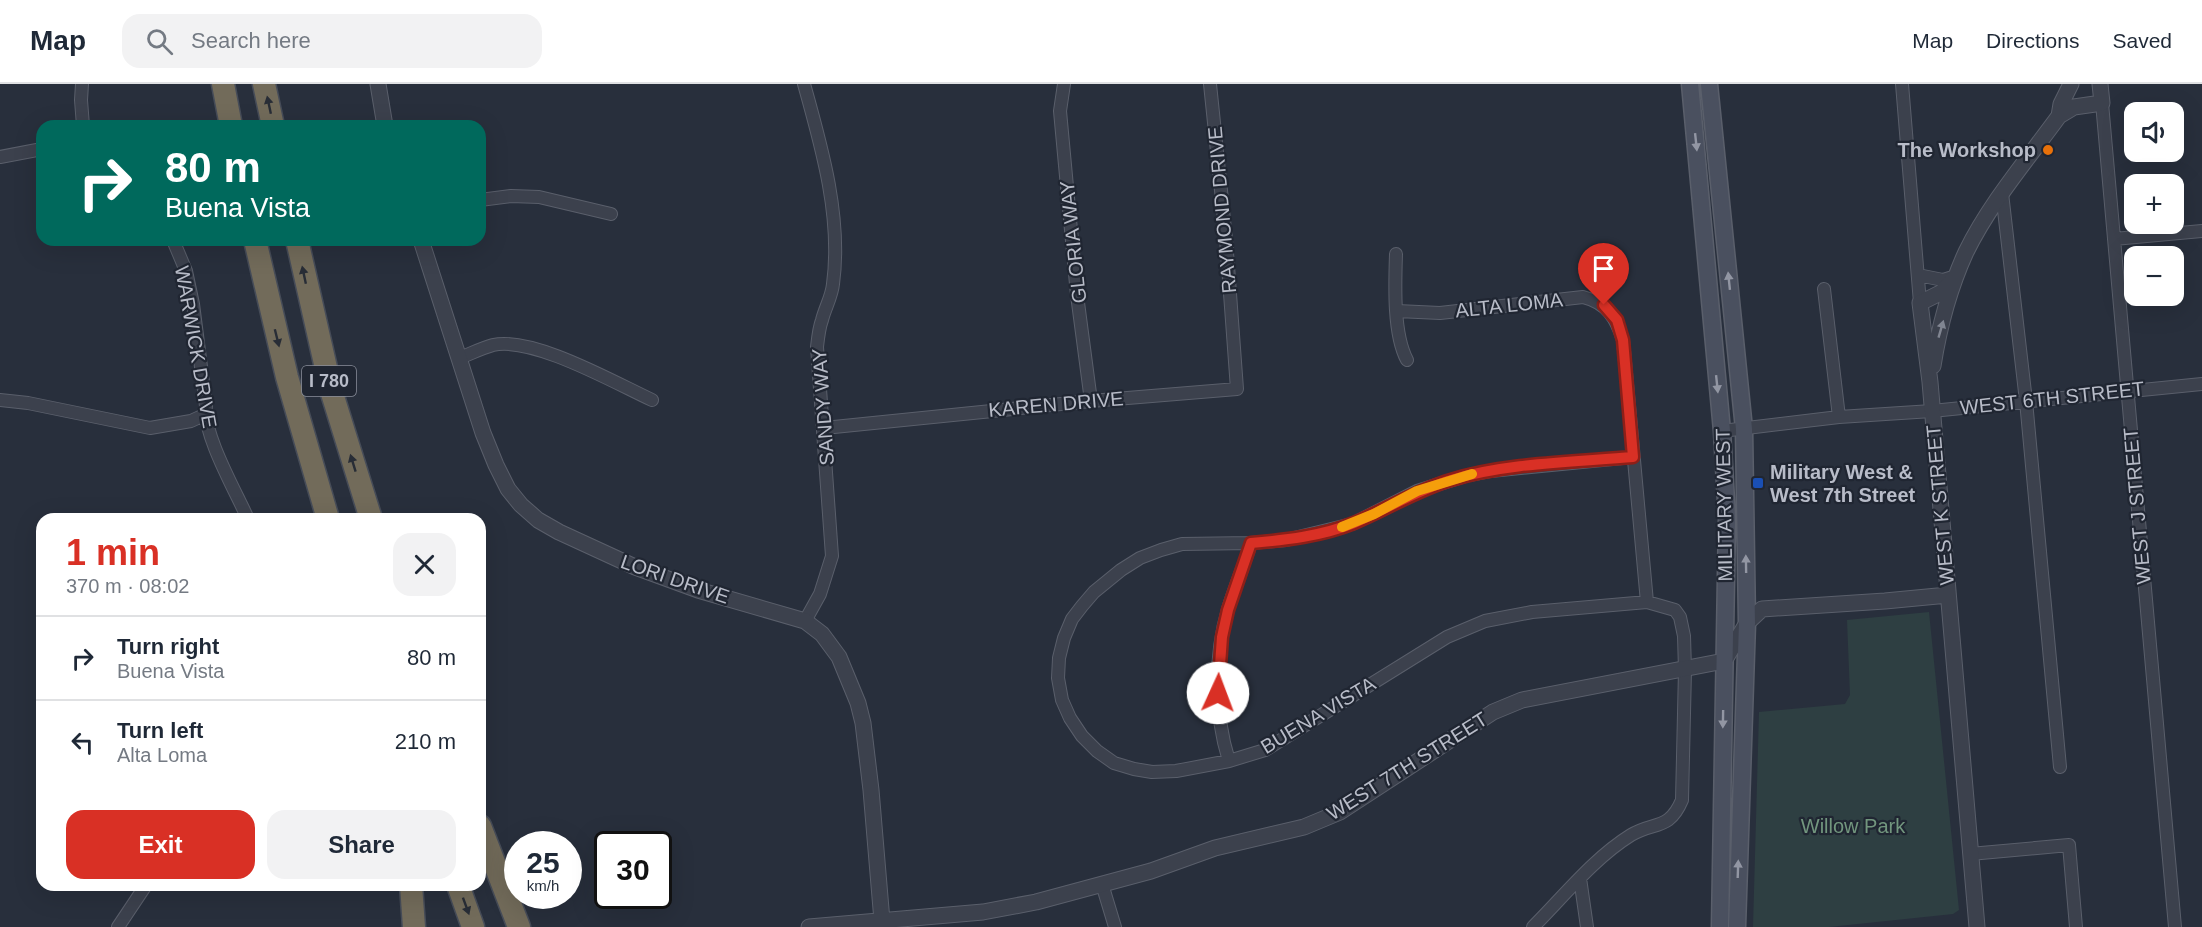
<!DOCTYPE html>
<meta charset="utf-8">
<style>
body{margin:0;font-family:Helvetica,sans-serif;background:#f2f2f3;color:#1f2937;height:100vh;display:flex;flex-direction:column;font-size:22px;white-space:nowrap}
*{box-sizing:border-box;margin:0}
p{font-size:20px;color:#747a83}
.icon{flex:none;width:33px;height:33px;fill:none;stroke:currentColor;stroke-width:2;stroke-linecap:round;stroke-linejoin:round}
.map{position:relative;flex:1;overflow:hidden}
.panel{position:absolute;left:36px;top:429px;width:450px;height:378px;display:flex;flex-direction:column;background:#fff;border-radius:18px;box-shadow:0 6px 24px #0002}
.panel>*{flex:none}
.top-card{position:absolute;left:36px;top:36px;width:450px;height:126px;border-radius:18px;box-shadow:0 6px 24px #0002;background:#00695c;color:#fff;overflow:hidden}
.tools{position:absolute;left:2124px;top:18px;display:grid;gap:12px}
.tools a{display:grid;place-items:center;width:60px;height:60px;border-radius:12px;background:#fff;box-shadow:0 6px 24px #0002;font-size:30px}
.speed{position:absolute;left:504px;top:747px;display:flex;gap:12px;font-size:30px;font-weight:700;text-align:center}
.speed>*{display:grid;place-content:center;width:78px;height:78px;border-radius:50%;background:#fff;box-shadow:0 6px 24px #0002;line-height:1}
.speed small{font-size:15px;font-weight:400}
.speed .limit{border:3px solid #111;border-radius:9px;background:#fff;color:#111}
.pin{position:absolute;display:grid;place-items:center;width:51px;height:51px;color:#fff;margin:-62px -26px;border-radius:50% 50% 50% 0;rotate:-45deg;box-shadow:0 0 6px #0007}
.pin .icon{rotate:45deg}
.me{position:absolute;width:66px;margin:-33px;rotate:2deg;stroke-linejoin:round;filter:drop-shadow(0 0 4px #0008)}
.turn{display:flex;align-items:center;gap:21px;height:126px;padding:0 30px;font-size:27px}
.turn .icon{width:78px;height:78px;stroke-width:2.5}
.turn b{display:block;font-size:42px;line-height:51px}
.round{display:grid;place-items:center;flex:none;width:63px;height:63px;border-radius:18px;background:#f2f2f3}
.headline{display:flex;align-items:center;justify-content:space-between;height:102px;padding:0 30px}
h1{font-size:36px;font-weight:600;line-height:45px;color:#d93025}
.cta{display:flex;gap:12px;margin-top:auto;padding:12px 30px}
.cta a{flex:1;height:69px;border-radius:18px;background:#d93025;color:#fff;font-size:24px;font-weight:600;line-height:69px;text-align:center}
.cta a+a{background:#f2f2f3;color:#1f2937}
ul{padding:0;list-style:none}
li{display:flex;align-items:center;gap:18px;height:84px;padding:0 30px;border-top:2px solid #e0e1e3}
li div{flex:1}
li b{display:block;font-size:22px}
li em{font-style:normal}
header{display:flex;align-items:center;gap:36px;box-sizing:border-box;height:84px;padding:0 30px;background:#fff;border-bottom:2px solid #e0e1e3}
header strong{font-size:28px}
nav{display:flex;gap:33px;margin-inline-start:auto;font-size:21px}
.search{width:420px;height:54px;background:#f2f2f3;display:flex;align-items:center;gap:15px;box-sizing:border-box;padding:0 21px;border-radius:18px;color:#747a83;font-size:22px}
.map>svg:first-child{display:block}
.park{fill:#2e3f42}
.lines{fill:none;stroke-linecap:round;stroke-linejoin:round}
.minor-casing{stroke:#5a5f6b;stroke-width:14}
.tertiary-casing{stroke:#5a5f6b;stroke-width:17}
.secondary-casing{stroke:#5a5f6b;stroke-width:19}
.motorway-casing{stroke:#464c58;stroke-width:25}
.minor{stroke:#3c414d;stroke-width:12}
.tertiary{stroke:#3c414d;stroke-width:15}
.secondary{stroke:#4a505f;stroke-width:16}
.motorway{stroke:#726b5a;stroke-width:22}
.oneway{fill:#282d36}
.oneway2{fill:#9296a3}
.oneway3{fill:#808591}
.route-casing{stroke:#8d1f18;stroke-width:15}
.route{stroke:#d93025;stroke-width:10}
.slow{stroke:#f59e0b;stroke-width:10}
.food-dot{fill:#e8710a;stroke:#202632;stroke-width:2}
.transit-dot{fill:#1a4fb4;stroke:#202632;stroke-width:2}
.labels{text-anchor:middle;stroke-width:4.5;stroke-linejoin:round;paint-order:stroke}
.shield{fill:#202632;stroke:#8a8f9b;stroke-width:1.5}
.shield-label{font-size:18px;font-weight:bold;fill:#b8bcc8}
.poi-label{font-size:20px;font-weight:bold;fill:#b8bcc8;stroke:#202632;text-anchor:end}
.street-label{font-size:20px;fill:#b8bcc8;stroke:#202632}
.park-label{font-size:20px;fill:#72967e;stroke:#202632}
</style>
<header>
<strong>Map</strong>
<div class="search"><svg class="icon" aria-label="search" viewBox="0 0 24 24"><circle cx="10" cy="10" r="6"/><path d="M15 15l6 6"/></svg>Search here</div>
<nav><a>Map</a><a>Directions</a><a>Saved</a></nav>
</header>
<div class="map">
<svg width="2202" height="843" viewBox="0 0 2202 843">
<rect width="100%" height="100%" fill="#282f3c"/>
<path class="park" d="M 1929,528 L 1959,826 L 1953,830 L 1829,843 L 1753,843 L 1759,628 L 1845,620 L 1850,611 L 1847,536 Z"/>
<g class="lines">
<g class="minor-casing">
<path id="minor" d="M 82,0 L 81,16 L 83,42
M 804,0 C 822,64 842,134 833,200 C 832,212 825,224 822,236 C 819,244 818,254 817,263 L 832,472 L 820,510 L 805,537
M 1064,0 L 1060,27 L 1077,211 L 1091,317
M 1902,0 L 1920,219
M 2102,19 L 2175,843
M 0,73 L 42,65
M 2002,109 L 2026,317 L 2060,683
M 480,116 L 511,112 L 539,113 L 611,130
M 2114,155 L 2202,147
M 173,156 L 186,187 L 193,220 L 206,322 C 202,349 236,408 248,435
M 1396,170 C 1395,200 1393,250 1407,276
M 1918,191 L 1943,196 L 1956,192
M 1824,205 L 1839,333
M 1397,227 L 1440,229 L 1583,213 C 1607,219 1616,234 1623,256 L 1647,518
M 459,274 C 470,270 482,264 493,261 C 533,252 615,299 652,316
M 0,316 L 28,319 L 150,344 L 191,337 L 204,331
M 824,344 L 1091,317 L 1237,305 L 1226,155 L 1210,0
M 1722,347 L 1839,333 L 1932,327 L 2202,300
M 1229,677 C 1214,629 1214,573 1228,525 C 1235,503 1244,481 1251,459
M 1970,770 L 2069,761 L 2076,843
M 1580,794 L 1587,843
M 1102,800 L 1115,843
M 118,843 L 146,801
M 1533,843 C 1564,812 1594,774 1631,751 C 1654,737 1669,747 1682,716 L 1685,586 L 1684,552 L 1680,533 L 1675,526 L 1647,518 L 1532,528 L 1485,537 L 1447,553 L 1265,666 L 1229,677 L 1176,687 L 1152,688 L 1134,685 L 1114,679 L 1097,667 L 1082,652 L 1070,634 L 1062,616 L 1058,594 L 1059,574 L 1064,554 L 1072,535 L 1082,522 L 1094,508 L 1121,486 L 1140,474 L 1161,466 L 1182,460 L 1251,459 L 1286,456 L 1352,440 L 1417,407 L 1465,392 L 1491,387 L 1633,373"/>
</g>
<g class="tertiary-casing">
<path id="tertiary" d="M 378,0 L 385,42
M 2059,32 L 2074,23 L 2102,19 L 2100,0
M 421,156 L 483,349 L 496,381 L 508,405 L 521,421 L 538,436 L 559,448 L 635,483 L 698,506 L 805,537 L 822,550 L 839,573 L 858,619 L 863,639 L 871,706 L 882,837
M 1956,192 L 1942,208 L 1920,219 L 1930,298 L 1977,843
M 1933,282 C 1939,244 1950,203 1966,168 C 1990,119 2027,76 2059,32 L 2061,20 L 2071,0
M 809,843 L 983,828 L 1036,818 L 1151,787 L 1215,764 L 1304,743 L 1340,728 L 1493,628 L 1522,616 L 1724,577 L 1747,539 L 1762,525 L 1885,517 L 1948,511"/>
</g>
<g class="secondary-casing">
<path id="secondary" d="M 1690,0 L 1722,347 L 1727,435 L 1720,843
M 1709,0 L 1744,345 L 1747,539 L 1737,843"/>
</g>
<g class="motorway-casing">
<path id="motorway" d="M 223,0 L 231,42
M 264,0 L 273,42
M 255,156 L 287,293 L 328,435
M 297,156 L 331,306 L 371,435
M 480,742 L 519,843
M 411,801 L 414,843
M 458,801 L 473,843"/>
</g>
<use href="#minor" class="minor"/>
<use href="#tertiary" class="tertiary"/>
<use href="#secondary" class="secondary"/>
<use href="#motorway" class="motorway"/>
</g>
<defs><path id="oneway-solid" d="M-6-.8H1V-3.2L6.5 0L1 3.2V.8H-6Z" transform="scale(1.5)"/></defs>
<g class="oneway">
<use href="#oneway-solid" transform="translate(269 21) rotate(-102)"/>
<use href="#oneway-solid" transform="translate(304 191) rotate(-102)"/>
<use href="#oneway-solid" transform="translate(277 254) rotate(76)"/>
<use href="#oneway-solid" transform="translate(353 379) rotate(-107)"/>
<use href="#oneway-solid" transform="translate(466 822) rotate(70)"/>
</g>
<g class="oneway2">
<use href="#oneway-solid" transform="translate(1696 58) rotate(84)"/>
<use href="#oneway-solid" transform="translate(1729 197) rotate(-96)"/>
<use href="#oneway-solid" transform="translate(1717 300) rotate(84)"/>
<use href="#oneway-solid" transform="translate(1746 480) rotate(-91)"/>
<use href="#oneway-solid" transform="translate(1723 635) rotate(91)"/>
<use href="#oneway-solid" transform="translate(1738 785) rotate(-88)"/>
</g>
<use class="oneway3" href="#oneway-solid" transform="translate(1941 245) rotate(-74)"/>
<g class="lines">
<g class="route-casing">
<path id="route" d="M 1218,609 L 1222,553 L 1228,526 L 1251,459 C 1286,456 1322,452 1354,439 C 1387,425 1417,406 1451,396 C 1505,379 1576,378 1633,373 L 1623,256 L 1617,236 L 1604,221"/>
</g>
<use href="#route" class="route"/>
<path class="slow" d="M 1342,443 L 1374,430 L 1417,407 L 1472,390"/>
</g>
<circle class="food-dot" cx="2048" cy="66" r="6"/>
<rect class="transit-dot" x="1752" y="393" width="12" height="12" rx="3"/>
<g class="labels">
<rect class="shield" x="302" y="282" width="54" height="30" rx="4.5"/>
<g class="shield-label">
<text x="329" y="303">I 780</text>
</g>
<g class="poi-label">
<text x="2036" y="73">The Workshop</text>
<text x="1770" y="395" text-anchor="start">Military West &amp;<tspan x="1770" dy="23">West 7th Street</tspan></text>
</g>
<g class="street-label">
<text transform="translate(1222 126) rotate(-95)" y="7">RAYMOND DRIVE</text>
<text transform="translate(1073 158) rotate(-96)" y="7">GLORIA WAY</text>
<text transform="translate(1509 221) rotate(-6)" y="7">ALTA LOMA</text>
<text transform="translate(196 263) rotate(80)" y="7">WARWICK DRIVE</text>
<text transform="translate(2052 314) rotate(-6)" y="7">WEST 6TH STREET</text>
<text transform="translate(1056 320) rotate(-5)" y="7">KAREN DRIVE</text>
<text transform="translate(823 323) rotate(-94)" y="7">SANDY WAY</text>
<text transform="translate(1724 421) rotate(-91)" y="7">MILITARY WEST</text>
<text transform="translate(1940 421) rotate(-95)" y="7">WEST K STREET</text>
<text transform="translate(2137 422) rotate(-95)" y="7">WEST J STREET</text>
<text transform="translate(675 495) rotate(19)" y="7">LORI DRIVE</text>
<text transform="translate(1318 631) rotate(-31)" y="7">BUENA VISTA</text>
<text transform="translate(1407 682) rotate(-32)" y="7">WEST 7TH STREET</text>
</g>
<g class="park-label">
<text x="1853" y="749">Willow Park</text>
</g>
</g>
</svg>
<div class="tools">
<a><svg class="icon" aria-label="sound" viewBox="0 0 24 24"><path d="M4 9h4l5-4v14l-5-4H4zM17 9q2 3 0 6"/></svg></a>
<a>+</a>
<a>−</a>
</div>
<div class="speed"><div>25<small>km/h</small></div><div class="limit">30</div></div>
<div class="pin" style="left:1604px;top:221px;background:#d93025"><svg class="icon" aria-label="arrive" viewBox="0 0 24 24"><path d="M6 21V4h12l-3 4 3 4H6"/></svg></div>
<svg class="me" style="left:1218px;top:609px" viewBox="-20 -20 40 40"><circle r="19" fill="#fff"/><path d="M0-13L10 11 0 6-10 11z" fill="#d93025"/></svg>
<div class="top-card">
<div class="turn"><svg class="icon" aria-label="right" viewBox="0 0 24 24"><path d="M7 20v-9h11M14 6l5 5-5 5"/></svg><div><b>80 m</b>Buena Vista</div></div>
</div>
<section class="panel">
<div class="headline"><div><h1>1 min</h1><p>370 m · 08:02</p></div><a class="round"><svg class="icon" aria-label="close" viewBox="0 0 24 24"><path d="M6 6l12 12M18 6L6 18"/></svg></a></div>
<ul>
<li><svg class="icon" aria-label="right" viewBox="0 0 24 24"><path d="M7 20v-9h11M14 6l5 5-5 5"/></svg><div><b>Turn right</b><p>Buena Vista</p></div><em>80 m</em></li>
<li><svg class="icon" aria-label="left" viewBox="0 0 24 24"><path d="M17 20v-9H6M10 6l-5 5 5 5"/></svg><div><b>Turn left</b><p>Alta Loma</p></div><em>210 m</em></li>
</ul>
<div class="cta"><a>Exit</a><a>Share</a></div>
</section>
</div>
